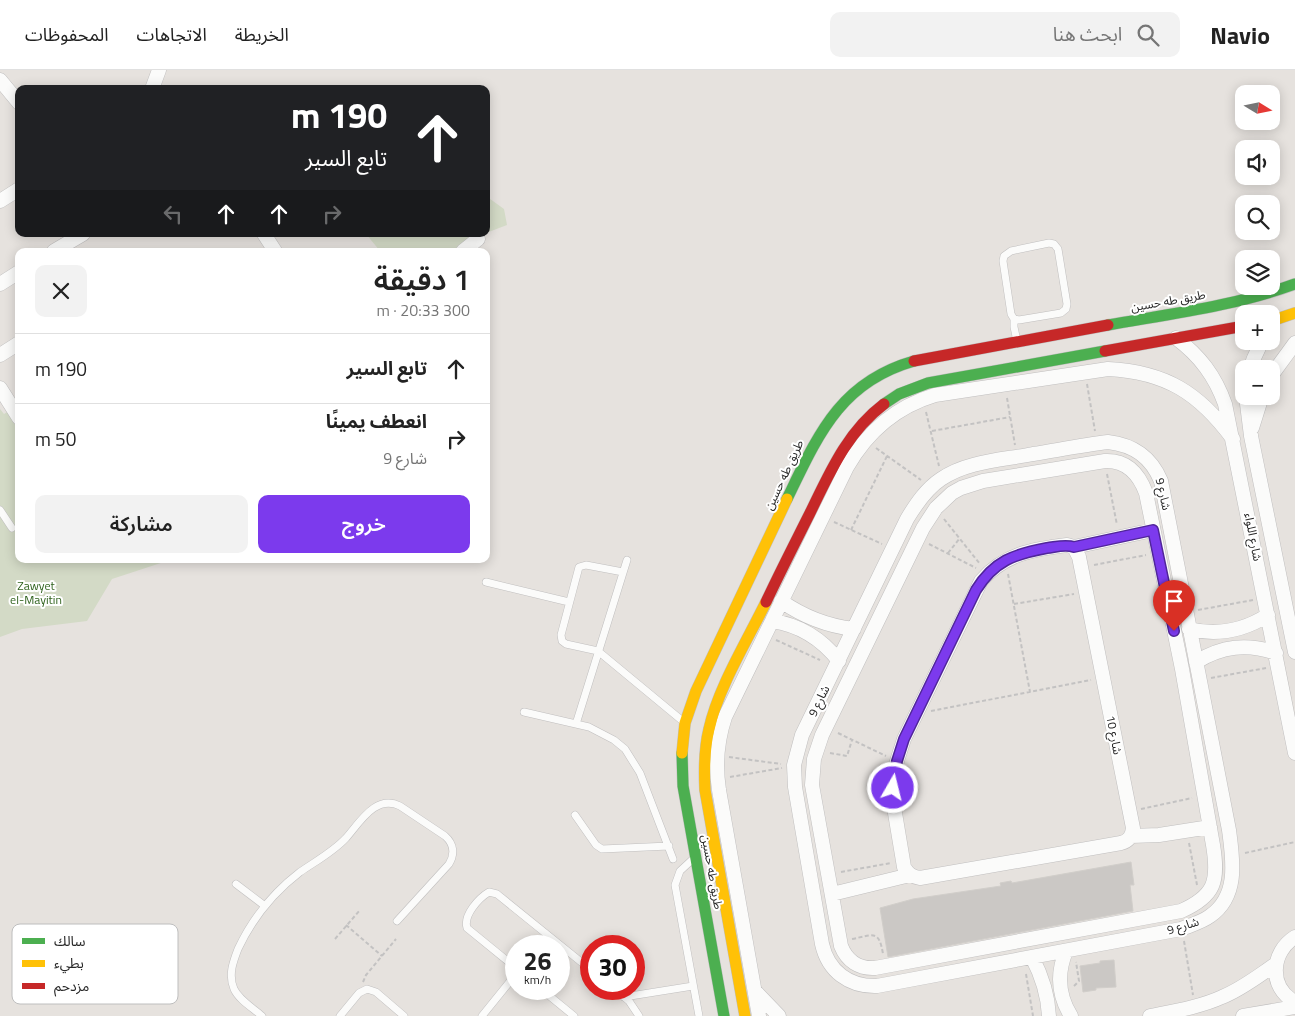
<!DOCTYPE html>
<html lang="ar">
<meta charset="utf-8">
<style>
body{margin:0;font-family:"Titillium Web","Noto Sans Arabic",sans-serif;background:#f2f2f2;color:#222;direction:rtl;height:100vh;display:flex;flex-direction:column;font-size:19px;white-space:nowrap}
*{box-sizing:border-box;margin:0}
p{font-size:16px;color:#767676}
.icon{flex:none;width:28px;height:28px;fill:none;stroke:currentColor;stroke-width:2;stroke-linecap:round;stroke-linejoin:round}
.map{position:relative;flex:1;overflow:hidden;direction:ltr}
.side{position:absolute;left:15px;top:178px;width:475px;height:315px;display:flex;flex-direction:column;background:#fff;border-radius:10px;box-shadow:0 2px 12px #0003;direction:rtl}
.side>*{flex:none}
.banner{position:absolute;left:15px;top:15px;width:475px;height:152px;border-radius:10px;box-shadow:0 2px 12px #0003;direction:rtl;background:#202124;color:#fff;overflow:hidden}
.needle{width:32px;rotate:100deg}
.tools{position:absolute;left:1235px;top:15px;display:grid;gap:10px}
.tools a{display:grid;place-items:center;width:45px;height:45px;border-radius:10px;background:#fff;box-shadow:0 2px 12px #0003;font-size:25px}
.speed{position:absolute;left:505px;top:865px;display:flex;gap:10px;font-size:25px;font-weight:700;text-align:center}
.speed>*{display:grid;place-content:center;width:65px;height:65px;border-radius:50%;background:#fff;box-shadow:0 2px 12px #0003;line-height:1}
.speed small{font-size:12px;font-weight:400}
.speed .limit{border:8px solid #d22;background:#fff;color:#111}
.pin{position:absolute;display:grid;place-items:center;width:42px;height:42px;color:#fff;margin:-51px -21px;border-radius:50% 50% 50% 0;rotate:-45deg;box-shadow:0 0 5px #0007}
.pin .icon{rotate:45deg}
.me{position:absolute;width:55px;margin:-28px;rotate:8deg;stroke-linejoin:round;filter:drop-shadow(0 0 4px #0008)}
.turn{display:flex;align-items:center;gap:18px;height:105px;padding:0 20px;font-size:22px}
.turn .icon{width:65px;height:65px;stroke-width:2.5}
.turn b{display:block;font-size:35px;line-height:42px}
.lanes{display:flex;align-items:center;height:48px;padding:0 20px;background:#0003;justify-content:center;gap:25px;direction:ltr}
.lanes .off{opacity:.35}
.round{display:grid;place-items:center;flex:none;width:52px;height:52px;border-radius:10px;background:#f2f2f2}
.overview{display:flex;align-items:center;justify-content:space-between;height:85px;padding:0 20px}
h1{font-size:30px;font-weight:600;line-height:38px}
.button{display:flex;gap:10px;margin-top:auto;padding:10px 20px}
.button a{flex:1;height:58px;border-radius:10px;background:#7c3aed;color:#fff;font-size:20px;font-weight:600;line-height:58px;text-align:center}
.button a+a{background:#f2f2f2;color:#222}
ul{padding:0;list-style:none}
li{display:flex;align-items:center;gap:15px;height:70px;padding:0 20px;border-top:1px solid #e0e0e0}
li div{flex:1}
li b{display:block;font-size:19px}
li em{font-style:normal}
header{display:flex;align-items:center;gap:30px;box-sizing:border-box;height:70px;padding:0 25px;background:#fff;border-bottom:1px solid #e0e0e0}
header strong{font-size:24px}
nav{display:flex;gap:28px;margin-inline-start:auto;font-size:18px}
.search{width:350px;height:45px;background:#f2f2f2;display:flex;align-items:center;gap:12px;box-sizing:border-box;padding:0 18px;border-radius:10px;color:#767676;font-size:19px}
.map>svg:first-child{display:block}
.cemetery{fill:#d3dac6}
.building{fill:#cbc8c5;stroke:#d1ceca}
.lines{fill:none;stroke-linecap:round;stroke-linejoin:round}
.lane-casing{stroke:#c0bfbf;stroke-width:8}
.street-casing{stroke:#c0bfbf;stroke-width:15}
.fast-casing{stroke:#c0bfbf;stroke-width:12}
.slow-casing{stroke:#c0bfbf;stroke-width:12}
.jam-casing{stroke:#c0bfbf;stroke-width:12}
.path{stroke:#c3c2c2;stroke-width:2;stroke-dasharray:4 2.5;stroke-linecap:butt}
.lane{stroke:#fbfbfa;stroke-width:7}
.street{stroke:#fbfbfa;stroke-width:14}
.fast{stroke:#4caf50;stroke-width:11}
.slow{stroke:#ffc107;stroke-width:11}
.jam{stroke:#c62828;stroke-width:11}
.route-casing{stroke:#51269a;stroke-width:12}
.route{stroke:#7c3aed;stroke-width:9}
.labels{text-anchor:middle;stroke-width:4;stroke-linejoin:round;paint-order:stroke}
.street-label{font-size:12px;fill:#282828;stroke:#fff}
.park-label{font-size:12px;fill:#2e611c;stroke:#fff}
.key{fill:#fff;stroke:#bebebe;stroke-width:1}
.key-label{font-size:14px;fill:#282828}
</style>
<header>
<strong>Navio</strong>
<div class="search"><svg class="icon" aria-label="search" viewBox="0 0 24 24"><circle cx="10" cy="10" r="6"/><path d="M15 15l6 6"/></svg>ابحث هنا</div>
<nav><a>الخريطة</a><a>الاتجاهات</a><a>المحفوظات</a></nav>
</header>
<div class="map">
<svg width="1295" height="946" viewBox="0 0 1295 946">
<rect width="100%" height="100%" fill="#e6e2de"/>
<path class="cemetery" d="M 486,126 L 504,139 L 507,155 L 486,163 Z
M 366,164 L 484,164 L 462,181 L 380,181 Z
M 19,335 L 19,489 L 173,489 L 112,509 L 87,551 L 22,559 L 0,567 L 0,339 L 4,344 Z"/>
<path class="building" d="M 1131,792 L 1134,815 L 1130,815 L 1133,841 L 888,887 L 880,838 L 913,829 L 1001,816 L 1000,813 L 1011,811 L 1012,813 Z
M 1114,890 L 1116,917 L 1096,918 L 1096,920 L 1083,922 L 1080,896 L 1100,893 L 1100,891 Z"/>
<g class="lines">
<g class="lane-casing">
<path id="lane" d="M 1049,173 L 1054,174 L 1058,179 L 1067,234 L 1066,239 L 1061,243 L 1019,250 L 1014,249 L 1011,244 L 1003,191 L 1004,186 L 1011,181 Z
M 1014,249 L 1014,257 L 1017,271
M 0,440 L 12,458
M 623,502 L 586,495 L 579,497 L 561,565 L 562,571 L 566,574 L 598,581 L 685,653
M 486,512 L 569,532
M 524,642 L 589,657 L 614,670 L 625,679 L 640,703 L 673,789
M 576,654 L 627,490
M 575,745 L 596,775 L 602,779 L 669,776
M 693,789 L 680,801 L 675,815 L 699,946
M 236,814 L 265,836
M 516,898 L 467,858 C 463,845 479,828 489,822 L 497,824 L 591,900
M 541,919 L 574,946
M 614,919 L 629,931 L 639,946
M 624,927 L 693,916
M 262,946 C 253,938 239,930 234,919 C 228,905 233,892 238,879 C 252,849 274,822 300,802 C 316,791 333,782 346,768 C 360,752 376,724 400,736 L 445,766 C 454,774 455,784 449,794 L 397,851
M 340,946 L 359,923 L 367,919 L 376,922 L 404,946
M 482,946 L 516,904"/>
</g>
<g class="street-casing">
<path id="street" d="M 0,10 L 19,33
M 152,19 L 159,0
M 0,131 L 19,119
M 264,164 L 275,181
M 54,181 L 83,164
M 463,181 L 478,169
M 0,214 L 19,202
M 1176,268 C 1200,286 1215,306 1225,334 L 1295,683
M 0,285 L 19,273
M 1250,299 L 1254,288 L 1262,271
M 1271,306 L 1295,273
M 0,318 L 19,348
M 1246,326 L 1251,366 L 1295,582
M 1252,358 L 1262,326
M 1108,372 C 1134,375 1151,387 1161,411 L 1229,760 C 1233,790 1239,826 1210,846 C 1202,852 1191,855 1181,859 L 877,916 C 849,917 828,901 822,874 L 795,717 L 794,695 L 802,665 L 907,449 C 916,434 926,419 941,409 C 967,391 1003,390 1033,384 C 1058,380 1083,375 1108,372 Z
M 1105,391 C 1127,390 1139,404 1146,423 L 1182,599 L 1213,775 C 1219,811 1215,826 1181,841 L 875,898 C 859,899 847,891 841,876 L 812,715 L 814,689 L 822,665 L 923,458 L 936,438 L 952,423 L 961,418 L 983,411 Z
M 1067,475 L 1074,477 L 1079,487 L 1133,758 C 1132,766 1129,771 1121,773 L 920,808 C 912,807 908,804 904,797 L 893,731 L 894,704 L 897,691 L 904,669 L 981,511 C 1004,484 1033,479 1067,475 Z
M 1074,477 L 1153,460
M 781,531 C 804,547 827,556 854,559
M 772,551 C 800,555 821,568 839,591
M 1189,559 C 1218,566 1243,561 1268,545
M 1196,592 C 1222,576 1247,573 1276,583
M 1131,766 L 1159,765 L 1210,757
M 832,824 L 910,805
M 1295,867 C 1271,882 1268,917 1295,932
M 1066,881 C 1057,903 1058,925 1071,946
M 1032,887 C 1042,906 1048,925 1049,946
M 755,921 L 779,946
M 759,946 L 719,720 C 715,694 717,671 725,647 L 847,397 C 867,362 895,337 935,325 L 1108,299 C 1166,302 1199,323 1233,369
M 1150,946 C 1175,941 1200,937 1222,927 C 1242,919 1258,906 1276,894
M 1243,946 L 1295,937"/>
</g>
<g class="fast-casing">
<path id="fast" d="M 1108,255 C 1170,244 1235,236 1295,214
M 884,334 L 899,324 L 928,313 L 1105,281
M 787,429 C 818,365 840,312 914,291
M 682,683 L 683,716 L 724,946"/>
</g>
<g class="slow-casing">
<path id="slow" d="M 1271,251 L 1295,243
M 682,683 L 685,653 L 696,621 L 787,429
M 745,946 L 705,720 C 704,699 704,679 709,659 C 718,618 747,571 766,532"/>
</g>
<g class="jam-casing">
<path id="jam" d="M 1105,281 L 1244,256
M 914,291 L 1108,255
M 766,532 C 780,502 795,473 810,443 C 830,402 847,362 884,334"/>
</g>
<path class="path" d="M 1087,314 L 1095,361
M 1007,328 L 1015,375
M 926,342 L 939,396
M 932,361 L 1010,347
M 876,378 L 921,410
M 1107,404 L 1117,455
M 944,449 L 980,494
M 834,452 L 882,474
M 851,460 L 887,386
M 929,474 L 976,498
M 948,483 L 960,468
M 1094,495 L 1146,485
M 1008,504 L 1030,622
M 1014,534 L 1074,524
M 1198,540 L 1253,530
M 776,570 L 820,590
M 1211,608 L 1266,598
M 931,641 L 1091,610
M 838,663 L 886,686
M 830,683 L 847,686 L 852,670
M 729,687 L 781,694
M 730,707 L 782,698
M 1141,739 L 1192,728
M 1189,773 L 1197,815
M 1245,783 L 1295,772
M 841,802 L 891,793
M 346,855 L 382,886
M 335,869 L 360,840
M 852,869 C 873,865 879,859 883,884
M 1184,871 L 1193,925
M 1026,904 L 1033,946
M 363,912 L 366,905 L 396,869
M 1074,916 L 1079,911 L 1076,892"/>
<use href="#lane" class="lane"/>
<use href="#street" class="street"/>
<use href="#fast" class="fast"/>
<use href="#slow" class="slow"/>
<use href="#jam" class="jam"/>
</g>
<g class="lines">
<g class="route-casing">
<path id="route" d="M 893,718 L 897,691 L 904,669 L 976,520 C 994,491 1014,484 1047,478 C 1056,477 1065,474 1074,477 L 1153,460 L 1174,561"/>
</g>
<use href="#route" class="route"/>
</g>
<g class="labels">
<g class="street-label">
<text transform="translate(1168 231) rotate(-10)" y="4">طريق طه حسين</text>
<text transform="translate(784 405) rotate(-65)" y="4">طريق طه حسين</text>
<text transform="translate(1163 424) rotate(77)" y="4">شارع 9</text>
<text transform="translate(1253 467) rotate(79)" y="4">شارع اللواء</text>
<text transform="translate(819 631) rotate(-64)" y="4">شارع 9</text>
<text transform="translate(1114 665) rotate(79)" y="4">شارع 10</text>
<text transform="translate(712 802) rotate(80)" y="4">طريق طه حسين</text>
<text transform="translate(1183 856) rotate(-17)" y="4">شارع 9</text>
</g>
<g class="park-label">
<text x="36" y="520">Zawyet<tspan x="36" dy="14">el-Mayitin</tspan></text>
</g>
</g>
<rect x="12" y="854" width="166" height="80" rx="8" class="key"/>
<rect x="22" y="868" width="23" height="6" fill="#4caf50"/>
<rect x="22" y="890" width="23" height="7" fill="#ffc107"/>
<rect x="22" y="913" width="23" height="6" fill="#c62828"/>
<g class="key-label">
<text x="54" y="876">سالك</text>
<text x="54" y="898">بطيء</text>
<text x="54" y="921">مزدحم</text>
</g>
</svg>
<div class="tools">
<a><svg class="needle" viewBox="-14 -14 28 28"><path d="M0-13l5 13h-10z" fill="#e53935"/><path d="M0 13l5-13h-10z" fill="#767676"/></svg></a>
<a><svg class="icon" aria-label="sound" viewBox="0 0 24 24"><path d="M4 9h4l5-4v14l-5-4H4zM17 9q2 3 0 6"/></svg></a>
<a><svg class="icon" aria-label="search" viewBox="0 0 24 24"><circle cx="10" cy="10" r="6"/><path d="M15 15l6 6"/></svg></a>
<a><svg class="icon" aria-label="layers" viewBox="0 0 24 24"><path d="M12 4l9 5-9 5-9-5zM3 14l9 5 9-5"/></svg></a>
<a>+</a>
<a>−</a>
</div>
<div class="speed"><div>26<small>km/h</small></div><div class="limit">30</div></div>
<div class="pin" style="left:1174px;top:561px;background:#d93025"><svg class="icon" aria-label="arrive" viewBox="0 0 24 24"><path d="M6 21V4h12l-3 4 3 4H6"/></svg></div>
<svg class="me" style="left:893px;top:718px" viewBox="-20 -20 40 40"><circle r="17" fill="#7c3aed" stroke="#fff" stroke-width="3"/><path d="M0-11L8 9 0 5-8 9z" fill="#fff"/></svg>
<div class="banner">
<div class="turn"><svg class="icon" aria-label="ahead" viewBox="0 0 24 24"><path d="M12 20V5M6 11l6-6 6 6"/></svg><div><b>190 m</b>تابع السير</div></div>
<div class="lanes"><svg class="icon off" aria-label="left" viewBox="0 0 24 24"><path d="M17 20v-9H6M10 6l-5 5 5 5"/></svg><svg class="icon" aria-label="ahead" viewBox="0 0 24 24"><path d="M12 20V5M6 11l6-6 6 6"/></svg><svg class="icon" aria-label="ahead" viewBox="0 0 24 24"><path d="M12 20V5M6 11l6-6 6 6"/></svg><svg class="icon off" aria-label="right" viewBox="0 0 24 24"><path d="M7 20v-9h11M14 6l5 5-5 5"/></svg></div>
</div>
<section class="side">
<div class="overview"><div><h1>1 دقيقة</h1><p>300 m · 20:33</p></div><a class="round"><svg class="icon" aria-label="close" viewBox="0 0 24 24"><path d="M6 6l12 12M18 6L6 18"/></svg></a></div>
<ul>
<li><svg class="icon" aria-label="ahead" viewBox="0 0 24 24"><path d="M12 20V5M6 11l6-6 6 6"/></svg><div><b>تابع السير</b></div><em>190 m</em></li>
<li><svg class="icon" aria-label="right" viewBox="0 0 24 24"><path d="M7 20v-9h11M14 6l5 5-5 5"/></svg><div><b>انعطف يمينًا</b><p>شارع 9</p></div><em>50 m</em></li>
</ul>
<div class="button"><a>خروج</a><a>مشاركة</a></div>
</section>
</div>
